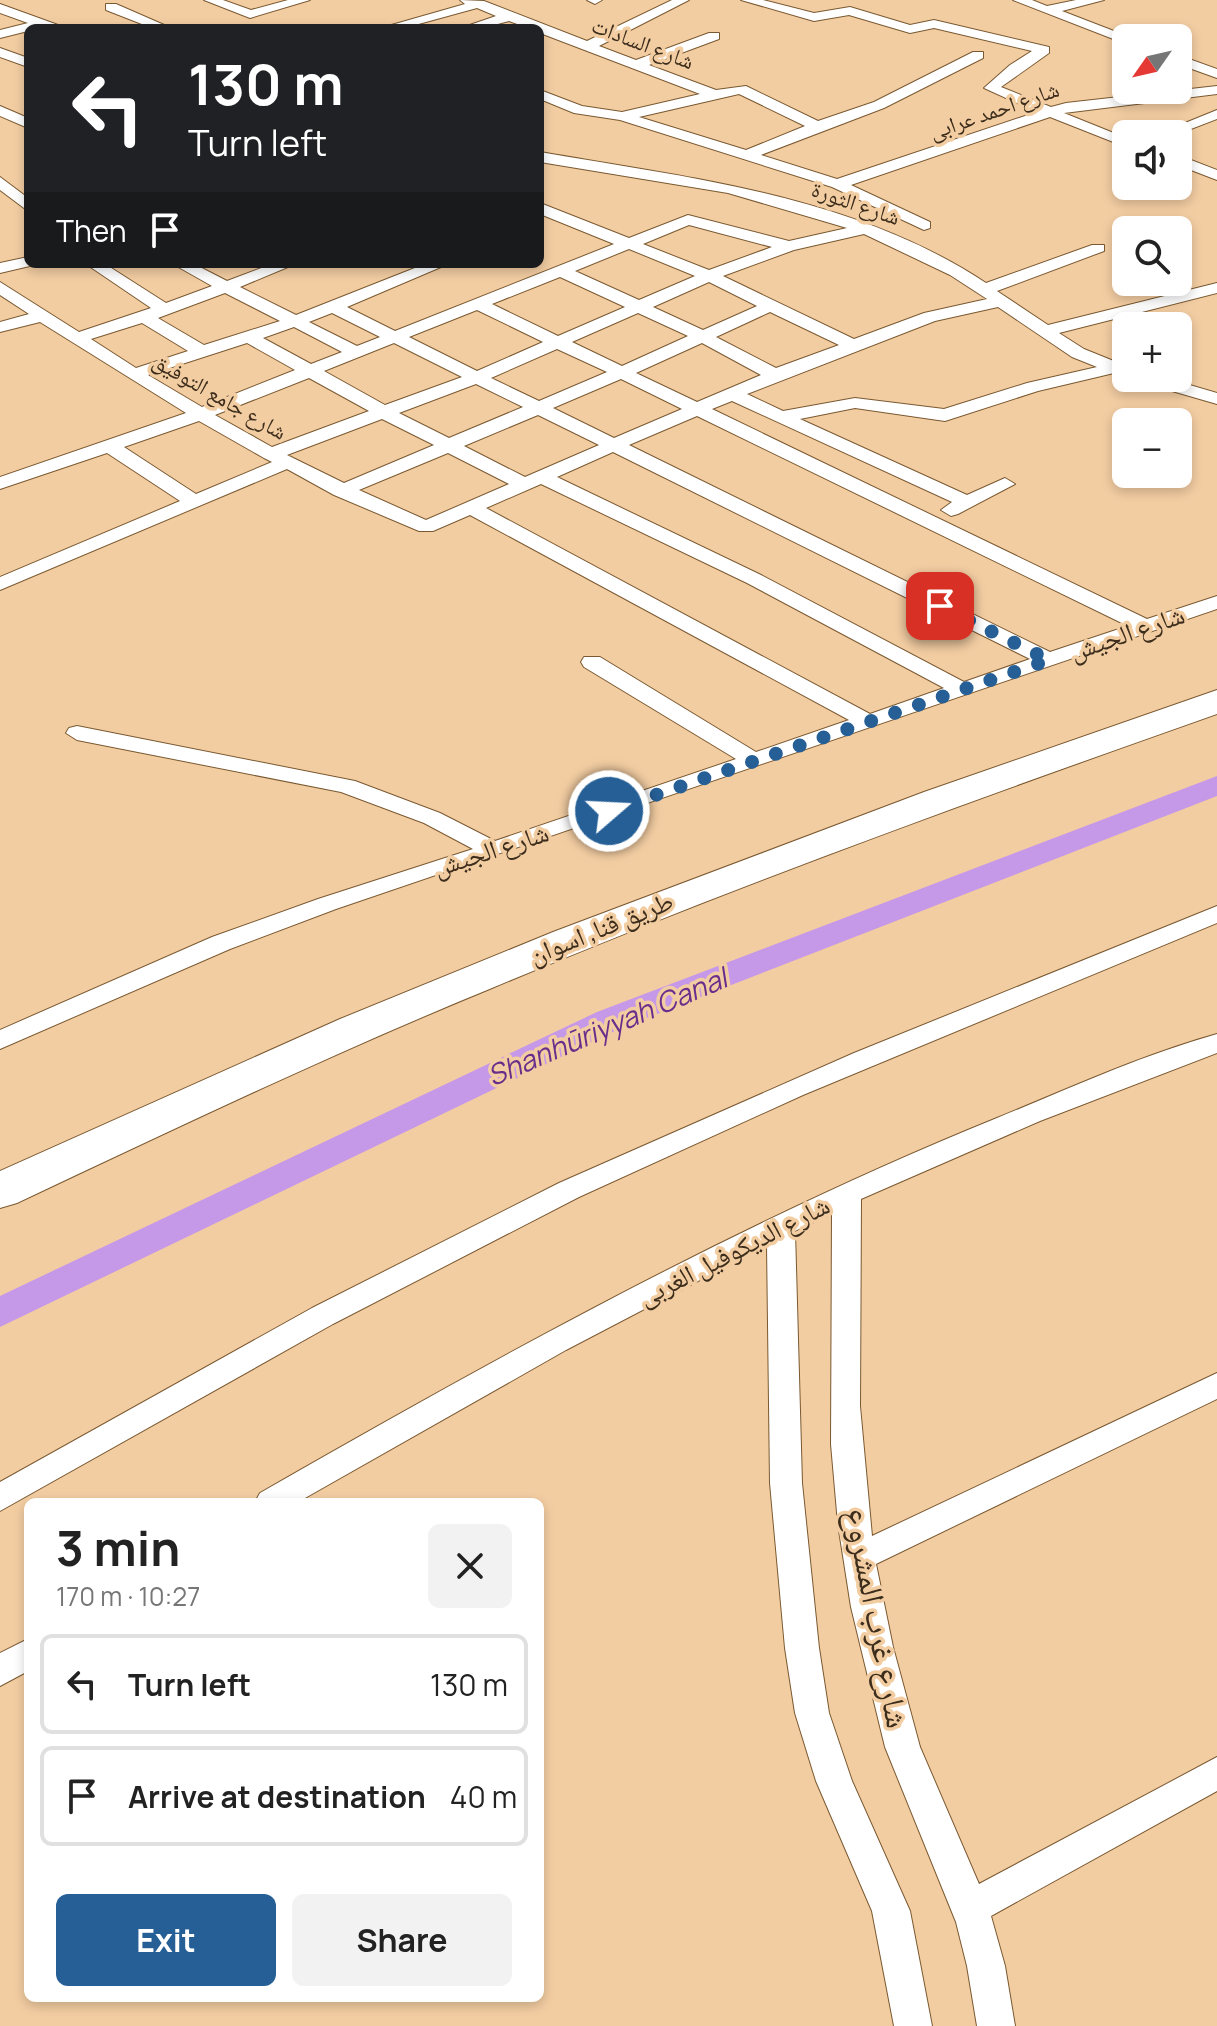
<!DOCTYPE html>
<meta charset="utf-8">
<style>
body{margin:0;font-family:Manrope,"Noto Naskh Arabic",sans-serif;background:#f2f2f2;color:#222;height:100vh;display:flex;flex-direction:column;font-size:30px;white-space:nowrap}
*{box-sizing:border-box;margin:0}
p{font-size:26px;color:#767676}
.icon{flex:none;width:44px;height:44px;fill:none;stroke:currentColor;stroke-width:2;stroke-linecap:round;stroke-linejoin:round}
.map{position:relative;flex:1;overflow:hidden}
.sheet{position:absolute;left:24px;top:1498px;width:520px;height:504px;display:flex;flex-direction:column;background:#fff;border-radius:12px;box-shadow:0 4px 12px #0003}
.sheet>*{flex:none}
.banner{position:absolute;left:24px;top:24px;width:520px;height:244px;border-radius:12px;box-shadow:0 4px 12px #0003;background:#202124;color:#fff;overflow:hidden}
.needle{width:52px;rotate:236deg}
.fabs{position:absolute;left:1112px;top:24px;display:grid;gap:16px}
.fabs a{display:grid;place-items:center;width:80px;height:80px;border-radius:12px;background:#fff;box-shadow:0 4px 12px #0003;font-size:40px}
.pin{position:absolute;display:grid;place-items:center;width:68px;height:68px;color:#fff;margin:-34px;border-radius:16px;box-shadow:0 4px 12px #0006}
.me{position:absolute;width:88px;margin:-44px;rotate:71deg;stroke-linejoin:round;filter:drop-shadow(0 0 6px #0008)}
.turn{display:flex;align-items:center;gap:28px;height:168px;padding:0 32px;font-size:36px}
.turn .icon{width:104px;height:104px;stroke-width:2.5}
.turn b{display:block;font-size:56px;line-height:68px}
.then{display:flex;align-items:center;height:76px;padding:0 32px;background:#0003;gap:16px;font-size:30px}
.round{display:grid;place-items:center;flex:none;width:84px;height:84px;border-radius:12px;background:#f2f2f2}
.head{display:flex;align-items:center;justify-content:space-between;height:136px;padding:0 32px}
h1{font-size:48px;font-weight:700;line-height:60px}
.button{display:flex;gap:16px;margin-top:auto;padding:16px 32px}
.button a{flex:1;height:92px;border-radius:12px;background:#255f96;color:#fff;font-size:32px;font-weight:700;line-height:92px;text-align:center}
.button a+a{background:#f2f2f2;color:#222}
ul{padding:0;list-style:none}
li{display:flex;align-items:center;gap:24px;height:100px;margin:0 16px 12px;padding:0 16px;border:4px solid #e0e0e0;border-radius:12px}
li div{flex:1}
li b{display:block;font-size:30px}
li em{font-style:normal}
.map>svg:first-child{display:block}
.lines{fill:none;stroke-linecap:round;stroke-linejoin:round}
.canal{fill:#c698e8;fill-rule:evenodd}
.street-casing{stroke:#7a5931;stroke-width:2}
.highway-casing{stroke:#7a5931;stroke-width:2}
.street{fill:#fff;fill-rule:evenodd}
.highway{fill:#fff;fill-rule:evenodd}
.route{stroke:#255f96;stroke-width:14;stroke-dasharray:0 25.2}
.labels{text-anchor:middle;stroke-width:7;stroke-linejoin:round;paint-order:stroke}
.far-street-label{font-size:22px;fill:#3c2d1c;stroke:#f3cda2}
.street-label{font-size:26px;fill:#3c2d1c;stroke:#f3cda2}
.water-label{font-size:28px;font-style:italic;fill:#692e8b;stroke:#f3cda2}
.near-street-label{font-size:32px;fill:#3c2d1c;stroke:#f3cda2}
</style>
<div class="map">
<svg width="1217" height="2026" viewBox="0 0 1217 2026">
<rect width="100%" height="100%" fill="#f3cda2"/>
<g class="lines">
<path class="canal" d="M 1217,776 L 1217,796 L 621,1028 L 0,1327 L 0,1296 L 597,1012 Z"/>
<g class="street-casing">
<path id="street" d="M 204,0 L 223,0 L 251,10 L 288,0 L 310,0 L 250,18 Z
M 460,0 L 484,1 L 587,41 L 672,0 L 689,0 L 599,46 L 636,60 L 709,33 L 719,33 L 719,39 L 649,65 L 716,90 L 746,86 L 818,121 L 874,102 L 973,52 L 983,52 L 983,58 L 884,108 L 761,155 L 837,179 L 1037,112 L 984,88 L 1010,65 L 1032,51 L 934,28 L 910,33 L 849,15 L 814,21 L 741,0 L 763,0 L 814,13 L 850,7 L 910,25 L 934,20 L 1049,47 L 1049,53 L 1001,87 L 1051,107 L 1066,103 L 1217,86 L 1217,94 L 1064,113 L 1126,138 L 1126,147 L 1050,117 L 851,185 L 930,222 L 930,228 L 924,230 L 832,187 L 620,120 L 574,113 L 540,99 L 540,90 L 582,106 L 622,112 L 700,94 L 540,33 L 540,28 L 528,28 L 509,21 L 483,28 L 461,28 L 496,16 L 477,8 L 404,28 L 381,28 L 465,4 ZM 739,94 L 805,126 L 746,150 L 639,117 Z
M 587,0 L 602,0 L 595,4 Z
M 1013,0 L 1032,0 L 1047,6 L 1076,0 L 1104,0 L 1062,11 L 1132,38 L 1126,38 L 1126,43 L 1121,42 Z
M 0,4 L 58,25 L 60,28 L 28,28 L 28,31 L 0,38 L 0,30 L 28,23 L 0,13 Z
M 106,4 L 116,4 L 171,28 L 152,28 L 106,10 Z
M 0,48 L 28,58 L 28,67 L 0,57 Z
M 1178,55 L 1217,69 L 1217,78 L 1178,64 Z
M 0,106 L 28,118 L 28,128 L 0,116 Z
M 1217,110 L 1217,119 L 1178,134 L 1158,134 Z
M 540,152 C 691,178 855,196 986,283 L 1092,245 L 1104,245 L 1104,251 L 997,291 L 1048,325 L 1217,283 L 1217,293 L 1059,333 L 1084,349 L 1126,366 L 1126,377 L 1114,373 L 1038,391 L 945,421 L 855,408 L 800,419 L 967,495 L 1005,478 L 1015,484 L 958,514 L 951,516 L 941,510 L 952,502 L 732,401 L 712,409 L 1147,619 L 1217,596 L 1217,609 L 336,909 L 230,949 L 0,1049 L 0,1030 L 212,937 L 318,899 L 473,849 L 424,823 L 341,792 L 77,740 L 66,733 L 69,728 L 77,726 L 355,781 L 440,813 L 495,841 L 736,759 L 584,667 L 581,662 L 584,657 L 600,657 L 756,752 L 849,720 L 470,515 L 433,531 L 419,531 L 334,495 L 287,469 L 0,590 L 0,577 L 180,501 L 107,453 L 0,489 L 0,477 L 186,413 L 40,322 L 0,332 L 0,322 L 29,314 L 0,295 L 0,282 L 79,332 L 151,308 L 86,264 L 105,264 L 166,303 L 212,286 L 173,264 L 194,264 L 227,281 L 272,264 L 295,264 L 240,287 L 296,315 L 425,264 L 448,264 L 347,307 L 395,331 L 614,244 L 540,214 L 540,203 L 629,238 L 688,215 L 789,241 L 847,228 L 728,193 L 540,162 ZM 689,225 L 772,247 L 709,270 L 643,244 ZM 864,234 L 950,275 L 987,299 L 924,313 L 854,339 L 723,276 L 794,250 ZM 629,249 L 695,276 L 639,300 L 575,271 ZM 560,277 L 625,307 L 558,336 L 492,304 ZM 709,282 L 757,306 L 703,330 L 653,307 ZM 225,293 L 280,321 L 204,345 L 158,318 ZM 998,307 L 1072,357 L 1097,367 L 1027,383 L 944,409 L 855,398 L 783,411 L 747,394 L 935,321 ZM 477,310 L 543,342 L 477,371 L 409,337 ZM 770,312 L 839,345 L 776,368 L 716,337 ZM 332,313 L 380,337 L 357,346 L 309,322 ZM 638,313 L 688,336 L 622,366 L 572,342 ZM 142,323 L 188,351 L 136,368 L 91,339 ZM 294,327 L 342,352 L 311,364 L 263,338 ZM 247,343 L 295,370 L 202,407 L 148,375 ZM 394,343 L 462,377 L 385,405 L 324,371 ZM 702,343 L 761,375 L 697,402 L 636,373 ZM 557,349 L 607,372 L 539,401 L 491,378 ZM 309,378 L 369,411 L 272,447 L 215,415 ZM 621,379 L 682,409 L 614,438 L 553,408 ZM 476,384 L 523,407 L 449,438 L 399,413 ZM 538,415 L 599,445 L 525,477 L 464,446 ZM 697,416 L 1128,626 L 1050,652 L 629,445 ZM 382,419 L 434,445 L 344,483 L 287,455 ZM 199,421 L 264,458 L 272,462 L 196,494 L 124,447 ZM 613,452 L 1030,659 L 964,682 L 761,575 L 557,477 ZM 448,453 L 509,484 L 426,520 L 359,490 ZM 541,484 L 747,583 L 944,688 L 870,714 L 486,508 Z
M 1178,155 L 1217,170 L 1217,180 L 1178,165 Z
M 0,177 L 28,198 L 28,211 L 0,190 Z
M 28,257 L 28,264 L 34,265 L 0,273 L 0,263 Z
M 1138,378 L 1166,378 L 1217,393 L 1217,404 L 1141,382 Z
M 1217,906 L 1217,923 L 803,1095 L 579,1197 L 333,1324 L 0,1511 L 0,1482 L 312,1308 L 559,1183 L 854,1053 Z
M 1217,1034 L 1217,1053 L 1040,1121 L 861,1199 L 860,1406 L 872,1536 L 1217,1373 L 1217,1399 L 876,1564 L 893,1647 L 920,1747 L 979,1884 L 1217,1757 L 1217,1791 L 991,1916 L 1005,1966 L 1015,2026 L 977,2026 L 967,1966 L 956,1922 L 885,1747 L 851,1607 L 838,1524 L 831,1444 L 832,1213 L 795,1231 L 802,1483 L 819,1648 L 829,1713 L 852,1781 L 910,1911 L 932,2026 L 894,2026 L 872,1911 L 816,1781 L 795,1713 L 785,1648 L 770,1483 L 767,1245 L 566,1350 L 298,1502 L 255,1502 L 260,1493 C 499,1356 741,1222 997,1118 C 1068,1089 1142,1055 1217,1034 Z
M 28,1639 L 28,1671 L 0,1686 L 0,1653 Z"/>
</g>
<g class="highway-casing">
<path id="highway" d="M 1217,690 L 1217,714 C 973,800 730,888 492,988 C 331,1054 174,1129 17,1203 L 0,1208 L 0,1171 L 340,1019 L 553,932 L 924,792 Z"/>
</g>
<use href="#street" class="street"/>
<use href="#highway" class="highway"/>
</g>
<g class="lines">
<path class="route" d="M 609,811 L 1049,660 L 940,606"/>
</g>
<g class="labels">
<g class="far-street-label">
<text transform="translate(643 43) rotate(21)" y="8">شارع السادات</text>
<text transform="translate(994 110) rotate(-19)" y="8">شارع احمد عرابى</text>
<text transform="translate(856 203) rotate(19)" y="8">شارع الثورة</text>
<text transform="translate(220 396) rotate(30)" y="8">شارع جامع التوفيق</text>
</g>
<g class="street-label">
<text transform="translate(1127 633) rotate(-19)" y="9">شارع الجيش</text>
<text transform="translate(491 850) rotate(-18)" y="9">شارع الجيش</text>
<text transform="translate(601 928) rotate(-22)" y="9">طريق قنا, اسوان</text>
<text transform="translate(734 1251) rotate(-27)" y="9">شارع الديكوفيل الغربى</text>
</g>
<g class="water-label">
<text transform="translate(607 1027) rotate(-23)" y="10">Shanhūriyyah Canal</text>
</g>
<g class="near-street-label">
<text transform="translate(877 1618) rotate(79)" y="11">شارع غرب المشروع</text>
</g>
</g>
</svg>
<div class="fabs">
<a><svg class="needle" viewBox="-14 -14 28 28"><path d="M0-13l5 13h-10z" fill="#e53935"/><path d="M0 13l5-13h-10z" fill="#767676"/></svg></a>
<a><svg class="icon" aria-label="sound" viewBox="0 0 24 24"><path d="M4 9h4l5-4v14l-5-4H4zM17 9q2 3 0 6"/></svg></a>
<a><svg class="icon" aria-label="search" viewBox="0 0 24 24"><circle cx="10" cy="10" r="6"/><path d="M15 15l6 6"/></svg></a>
<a>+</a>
<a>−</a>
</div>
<div class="pin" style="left:940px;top:606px;background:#d93025"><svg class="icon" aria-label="arrive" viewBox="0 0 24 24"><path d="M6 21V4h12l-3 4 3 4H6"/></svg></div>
<svg class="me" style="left:609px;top:811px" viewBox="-20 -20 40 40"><circle r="17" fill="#255f96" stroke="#fff" stroke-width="3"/><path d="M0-11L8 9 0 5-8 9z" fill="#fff"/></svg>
<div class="banner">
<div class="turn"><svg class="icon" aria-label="left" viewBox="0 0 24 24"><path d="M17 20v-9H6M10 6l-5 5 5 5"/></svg><div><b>130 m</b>Turn left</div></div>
<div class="then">Then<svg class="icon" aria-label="arrive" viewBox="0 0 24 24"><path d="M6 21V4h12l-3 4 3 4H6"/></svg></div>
</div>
<section class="sheet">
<div class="head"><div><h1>3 min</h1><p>170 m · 10:27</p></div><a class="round"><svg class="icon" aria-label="close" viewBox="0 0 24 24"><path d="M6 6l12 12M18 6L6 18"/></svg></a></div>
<ul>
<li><svg class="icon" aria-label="left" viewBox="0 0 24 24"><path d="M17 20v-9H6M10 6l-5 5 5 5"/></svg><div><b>Turn left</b></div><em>130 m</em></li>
<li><svg class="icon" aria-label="arrive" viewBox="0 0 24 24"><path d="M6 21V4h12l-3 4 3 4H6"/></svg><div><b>Arrive at destination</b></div><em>40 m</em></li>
</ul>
<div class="button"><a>Exit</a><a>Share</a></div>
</section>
</div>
